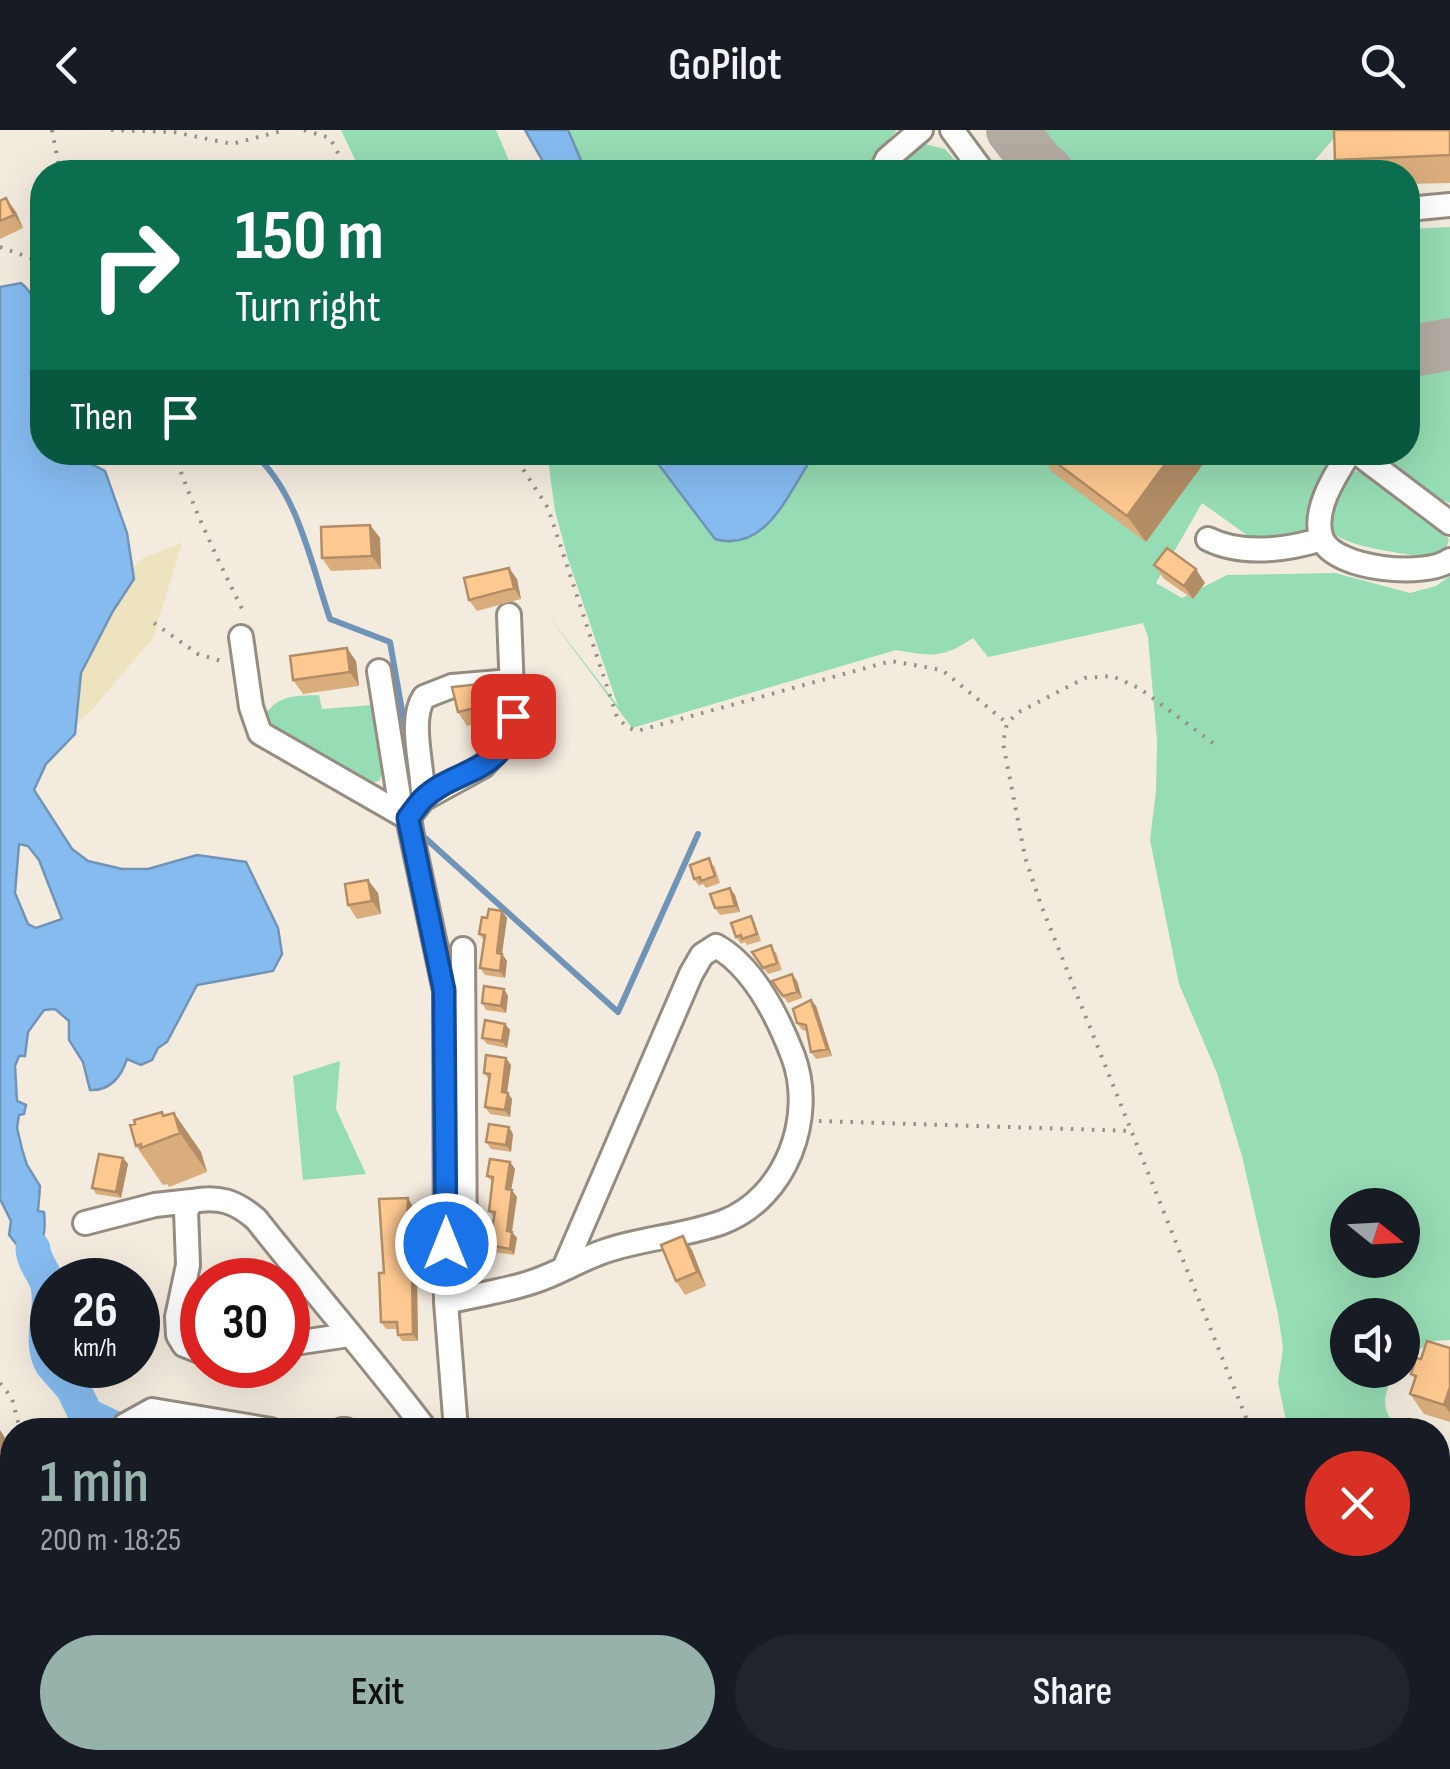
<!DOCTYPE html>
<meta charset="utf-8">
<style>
body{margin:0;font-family:"Sofia Sans Condensed",sans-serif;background:#20242c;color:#f1f3f6;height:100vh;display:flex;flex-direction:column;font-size:38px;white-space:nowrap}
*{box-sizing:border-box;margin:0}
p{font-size:32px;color:#9ea1a6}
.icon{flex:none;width:55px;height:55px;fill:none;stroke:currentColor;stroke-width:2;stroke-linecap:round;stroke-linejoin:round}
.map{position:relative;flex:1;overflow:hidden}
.sheet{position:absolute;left:0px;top:1288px;width:1450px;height:352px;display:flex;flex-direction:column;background:#171b24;border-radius:40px 40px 0 0;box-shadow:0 10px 40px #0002}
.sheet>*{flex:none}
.guide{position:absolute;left:30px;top:30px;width:1390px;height:305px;border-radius:40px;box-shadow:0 10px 40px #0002;background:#0b6e4f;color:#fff;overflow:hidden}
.needle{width:65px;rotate:108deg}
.buttons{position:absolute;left:1330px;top:1058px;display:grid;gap:20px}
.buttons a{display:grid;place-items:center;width:90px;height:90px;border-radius:50%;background:#171b24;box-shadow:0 10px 40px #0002;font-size:50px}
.speed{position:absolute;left:30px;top:1128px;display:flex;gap:20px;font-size:50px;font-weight:700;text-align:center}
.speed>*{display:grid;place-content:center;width:130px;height:130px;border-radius:50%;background:#171b24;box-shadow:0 10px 40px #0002;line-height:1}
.speed small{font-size:25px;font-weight:400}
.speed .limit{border:15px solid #d22;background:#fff;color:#111}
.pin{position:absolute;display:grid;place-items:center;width:85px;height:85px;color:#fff;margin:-42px;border-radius:20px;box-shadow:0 5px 15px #0006}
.me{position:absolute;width:110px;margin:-55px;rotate:0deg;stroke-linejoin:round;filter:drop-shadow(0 0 8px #0008)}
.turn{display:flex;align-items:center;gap:35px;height:210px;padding:0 40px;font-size:45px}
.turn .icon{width:130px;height:130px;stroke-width:2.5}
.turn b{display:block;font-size:70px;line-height:85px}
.then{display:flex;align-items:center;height:95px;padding:0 40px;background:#0003;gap:20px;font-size:38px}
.round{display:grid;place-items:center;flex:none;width:105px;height:105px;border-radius:52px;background:#20242c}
.overview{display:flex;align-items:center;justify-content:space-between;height:170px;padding:0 40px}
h1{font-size:60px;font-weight:600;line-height:75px;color:#96b2aa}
.action{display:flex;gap:20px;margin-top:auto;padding:20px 40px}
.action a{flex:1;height:115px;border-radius:60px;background:#96b2aa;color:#111;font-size:40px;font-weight:600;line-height:115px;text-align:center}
.action a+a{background:#20242c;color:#f1f3f6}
header{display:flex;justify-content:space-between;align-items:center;height:130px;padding:0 40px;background:#171b24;font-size:45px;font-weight:600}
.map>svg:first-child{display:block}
.green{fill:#96dcb4;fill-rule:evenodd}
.sand{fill:#ede3be}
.water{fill:#86bbf0;stroke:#7094b7;stroke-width:2.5;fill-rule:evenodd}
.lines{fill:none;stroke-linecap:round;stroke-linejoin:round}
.stream{stroke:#7094b7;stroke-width:6}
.river{stroke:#86bbf0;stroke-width:35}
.taxiway{stroke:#b4aca3;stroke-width:52}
.minor-casing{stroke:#958d81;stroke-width:28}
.path{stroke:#969087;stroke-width:4;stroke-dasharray:2.5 8;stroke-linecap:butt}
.minor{stroke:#fff;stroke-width:22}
.wall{fill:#daad7d}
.shaded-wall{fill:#b28d66}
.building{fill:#fec991;stroke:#b28d66;stroke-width:2.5}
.route-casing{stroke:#114b97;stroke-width:25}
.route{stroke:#1a73e8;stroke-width:18}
</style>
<header><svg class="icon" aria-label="back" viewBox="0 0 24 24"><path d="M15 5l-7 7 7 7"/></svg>GoPilot<svg class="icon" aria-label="search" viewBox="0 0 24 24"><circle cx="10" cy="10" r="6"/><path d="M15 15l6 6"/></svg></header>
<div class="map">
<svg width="1450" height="1639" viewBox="0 0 1450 1639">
<rect width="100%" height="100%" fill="#f4ebdf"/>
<path class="green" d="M 341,0 L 496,0 L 514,42 L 361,42 Z
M 568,0 L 897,0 L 870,33 L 867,42 L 586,42 Z
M 1035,0 L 1341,0 L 1315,30 L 1309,42 L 1077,42 L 1045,15 Z
M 925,14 L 945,19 L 965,42 L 891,42 L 912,19 Z
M 1450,97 L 1450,193 L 1408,201 L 1408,99 Z
M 1450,238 L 1450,373 L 1440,369 L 1371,323 L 1408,322 L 1408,245 Z
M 547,323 L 649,323 L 715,408 L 810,331 L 804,323 L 1330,323 L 1311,398 L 1305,404 L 1251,408 L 1202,373 L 1156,453 L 1182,468 L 1227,445 L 1335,443 L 1410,463 L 1436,456 L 1450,446 L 1450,1210 L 1432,1211 L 1403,1231 L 1402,1185 L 1348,1185 L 1348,1240 L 1395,1240 C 1384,1267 1378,1277 1400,1300 L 1288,1300 L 1278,1252 L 1283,1218 L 1278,1184 L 1242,1026 L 1217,943 L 1179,854 L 1150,710 L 1156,661 L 1157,611 L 1148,507 L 1143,493 L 988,527 L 973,508 C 942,529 932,526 896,520 L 632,598 L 544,480 L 618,576 L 568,429 L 555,381 ZM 1348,1075 L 1402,1075 L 1402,1130 L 1348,1130 Z
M 1356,341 L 1367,344 L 1441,398 L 1449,410 L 1445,421 L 1432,429 C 1411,423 1335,418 1330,397 C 1325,380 1339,359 1345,344 Z
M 319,565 L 322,579 L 372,575 L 378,581 L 386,637 L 379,651 L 368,654 L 285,608 L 268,594 L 266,583 C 281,564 297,566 319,565 Z
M 340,931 L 336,979 L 366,1044 L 303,1050 L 293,946 Z
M 1438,1354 L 1450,1367 L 1450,1628 L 1446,1628 L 1438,1613 Z"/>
<path class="sand" d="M 182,413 L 153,508 L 90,582 L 68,600 L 15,559 L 143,428 Z"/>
<path class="water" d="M 525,0 L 568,0 L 586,42 L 549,42 Z
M 21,153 C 56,179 42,281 42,322 L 69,323 L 105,341 L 127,403 L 134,449 L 113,481 L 81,543 L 75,604 L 46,634 L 34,660 L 72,719 L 88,731 L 122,739 L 148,739 L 197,725 L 246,732 L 278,798 L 282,824 L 273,841 L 197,855 L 167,912 L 158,918 L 152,930 L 141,935 L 127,929 C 121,947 110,961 90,960 L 83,932 L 69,910 L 69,891 L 55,879 L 44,880 L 28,902 L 25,926 L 19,926 L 15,936 L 17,971 L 26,975 L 24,984 L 19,985 L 17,998 L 22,1019 L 27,1035 L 40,1056 L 38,1081 L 44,1082 C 46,1102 45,1122 21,1120 L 9,1105 L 11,1091 L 0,1069 L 0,157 ZM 19,714 L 28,716 L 39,730 L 62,789 L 36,798 L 28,794 L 15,763 Z
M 650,323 L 804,323 L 810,331 C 787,366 765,423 715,409 Z"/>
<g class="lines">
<path class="stream" d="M 252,322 C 298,361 311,434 330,489 L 390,512 L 407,609
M 420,686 L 423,706 L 618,882 L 698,704"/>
<path class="river" d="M 33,1119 C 34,1134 45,1142 48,1156 C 54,1181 38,1210 52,1234
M 53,1235 L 73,1258 L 86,1285 L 118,1300
M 574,1628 L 577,1639"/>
<path class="taxiway" d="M 1012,0 L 1040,36 L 1048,42
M 1408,222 L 1450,214"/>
<g class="minor-casing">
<path id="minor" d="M 952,0 L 983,42
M 881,42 L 887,29 L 921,0
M 1408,79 L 1450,75
M 1350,322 C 1336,344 1311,381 1322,409 C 1335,440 1426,448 1450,430
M 1356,322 L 1450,393
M 1208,409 C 1242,426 1287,420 1322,409
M 241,507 L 251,577 L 260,603 L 408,688 L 423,669 L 483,636 L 507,611 L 513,587 L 509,485
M 379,541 L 400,673 L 408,688 L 445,861 L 446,1172 L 456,1300
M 423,669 C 424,639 408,591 424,567 L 452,556 L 511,551
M 85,1093 L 155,1075 L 192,1071
M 462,1168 L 465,1125 L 463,819
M 446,1172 C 475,1165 507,1161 535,1151 C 559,1143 581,1129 605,1121 C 643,1108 685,1106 723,1092 C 786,1068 816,987 793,926 C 778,887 754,837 716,816 L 702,825 L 691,844 L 564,1138
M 288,1214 L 349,1205
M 202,1222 L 184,1215 L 178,1205 L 177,1187 L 188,1135 L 186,1081 L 192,1071 C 219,1066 235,1071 256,1089 C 312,1160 372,1228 426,1300
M 125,1295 L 152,1280 L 271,1300
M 342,1300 L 346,1300
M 0,1617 L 3,1639
M 461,1628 L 514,1639
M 743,1628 L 757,1639"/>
</g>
<path class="path" d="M 52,0 L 60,42
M 111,0 L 174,2 L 232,14 L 285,0
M 304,0 L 330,8 L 348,42
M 0,117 L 42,132
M 174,322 C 193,379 219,432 245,485
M 512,322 L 548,378 L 617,587 L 627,597 L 637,601 L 891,531 L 942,540 L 1007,593
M 154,493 L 198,524 L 224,532
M 1213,613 L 1139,558 L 1112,546 L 1085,548 L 1019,582 L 1007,593 L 1003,613 L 1025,727 L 1041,775 L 1251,1300
M 819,991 L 1134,1001
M 0,1253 L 12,1268 L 20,1300
M 0,1346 L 12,1327
M 0,1421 L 12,1419
M 0,1587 L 12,1594
M 60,1628 L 72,1639
M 1380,1628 L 1384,1639"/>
<use href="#minor" class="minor"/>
</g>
<path class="wall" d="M 1450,0 L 1450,53 L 1408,54 L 1408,42 L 1344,42 L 1335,30 Z
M 0,71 L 16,82 L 23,98 L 0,109 Z
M 1038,322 L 1212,322 L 1146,412 L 1052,342 Z
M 370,395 L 380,408 L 381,439 L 331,441 L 322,428 Z
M 1154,435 L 1205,453 L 1193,469 L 1164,449 Z
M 517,449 L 521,469 L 477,481 L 469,470 Z
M 356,531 L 359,556 L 303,564 L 293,550 Z
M 489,568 L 494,589 L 467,596 L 458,582 Z
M 714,735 L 720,753 L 706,758 L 703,754 L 699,756 L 694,749 Z
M 368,750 L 378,763 L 381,784 L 357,789 L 348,775 Z
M 735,765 L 740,782 L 720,785 L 715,778 Z
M 502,781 L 507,788 L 502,824 L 507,831 L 505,848 L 485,845 L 480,838 L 484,811 L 479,804 L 487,788 Z
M 751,786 L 755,793 L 761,811 L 747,815 L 745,812 L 741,814 L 736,807 Z
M 752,822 L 776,822 L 782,840 L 768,844 Z
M 792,844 L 797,851 L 802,868 L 788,873 L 772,851 Z
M 504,859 L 508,866 L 506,883 L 486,880 L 482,873 Z
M 811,870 L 816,876 L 832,926 L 816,929 L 811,922 L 807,901 L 802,900 L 797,893 Z
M 505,894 L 510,900 L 507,918 L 487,914 L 482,908 Z
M 511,935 L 507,963 L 512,969 L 510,987 L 490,984 L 485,977 L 489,950 L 484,943 Z
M 174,983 L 201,1022 L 207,1042 L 169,1057 L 167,1054 L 163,1055 L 136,1016 L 164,986 Z
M 509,997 L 513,1004 L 511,1022 L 491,1019 L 486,1012 Z
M 123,1028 L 128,1034 L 121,1068 L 96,1064 L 92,1058 Z
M 510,1032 L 515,1039 L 511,1060 L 517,1067 L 512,1102 L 517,1108 L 514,1125 L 494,1122 L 489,1115 L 494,1088 L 489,1081 L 493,1053 L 487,1046 Z
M 412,1075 L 412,1142 L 417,1149 L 418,1211 L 402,1211 L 398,1205 L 397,1199 L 386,1199 L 381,1192 L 384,1143 Z
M 692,1120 L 706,1156 L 685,1165 L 676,1151 Z
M 1450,1218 L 1450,1292 L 1424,1284 L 1410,1264 L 1415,1249 L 1411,1244 L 1421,1229 Z
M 281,1629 L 480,1639 L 288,1639 Z"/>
<path class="shaded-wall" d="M 6,68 L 16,82 L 23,98 L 14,85 Z
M 1174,322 L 1212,322 L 1146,412 L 1127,386 Z
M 370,395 L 380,408 L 381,439 L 372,426 Z
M 509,438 L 517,449 L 521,469 L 514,458 Z
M 1196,439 L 1205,453 L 1193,469 L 1184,456 Z
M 347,518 L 356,531 L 359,556 L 350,542 Z
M 480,554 L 489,568 L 494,589 L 484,576 Z
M 368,750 L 378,763 L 381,784 L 372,771 Z
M 730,758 L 735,765 L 740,782 L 735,776 Z
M 502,781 L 507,788 L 501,830 L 497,823 Z
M 502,824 L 507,831 L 505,848 L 500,841 Z
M 792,844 L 797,851 L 802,868 L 797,862 Z
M 504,859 L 508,866 L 506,883 L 501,876 Z
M 811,870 L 816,876 L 832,926 L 827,919 Z
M 505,894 L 510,900 L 507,918 L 502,911 Z
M 506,928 L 511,935 L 506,969 L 502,962 Z
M 508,963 L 512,969 L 510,987 L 505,980 Z
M 174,983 L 201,1022 L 207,1042 L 180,1003 Z
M 509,997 L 513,1004 L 511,1022 L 506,1015 Z
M 123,1028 L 128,1034 L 121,1068 L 116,1062 Z
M 510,1032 L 515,1039 L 510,1066 L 506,1059 Z
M 512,1060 L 517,1067 L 511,1107 L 507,1101 Z
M 408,1068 L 412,1075 L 412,1149 L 407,1142 Z
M 512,1102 L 517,1108 L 514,1125 L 510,1119 Z
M 683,1106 L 692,1120 L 706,1156 L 697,1142 Z
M 412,1142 L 417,1149 L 418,1211 L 413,1204 Z
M 1450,1257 L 1450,1283 L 1444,1275 Z
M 0,1300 L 9,1314 L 0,1329 Z
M 238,1628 L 249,1628 L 246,1639 L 236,1634 Z"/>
<path class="building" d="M 1334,0 L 1450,0 L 1450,25 L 1335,30 Z
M 6,68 L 14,85 L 0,91 L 0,71 Z
M 1042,322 L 1174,322 L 1127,386 Z
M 370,395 L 372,426 L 322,428 L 321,397 Z
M 1167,418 L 1196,439 L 1184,456 L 1154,435 Z
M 509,438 L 514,458 L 469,470 L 464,448 Z
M 347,518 L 350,542 L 293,550 L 290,526 Z
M 480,554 L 484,576 L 458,582 L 452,557 Z
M 709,728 L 715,746 L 701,751 L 700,747 L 694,749 L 690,735 Z
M 368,750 L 372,771 L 348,775 L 345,754 Z
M 730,758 L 735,776 L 715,778 L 710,764 Z
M 489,779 L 502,781 L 497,823 L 502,824 L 500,841 L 480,838 L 485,805 L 479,804 L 482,787 L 487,788 Z
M 751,786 L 757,804 L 742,809 L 741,805 L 736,807 L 731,793 Z
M 771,815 L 777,833 L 763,838 L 752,822 Z
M 792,844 L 797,862 L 783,866 L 772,851 Z
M 484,856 L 504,859 L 501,876 L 482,873 Z
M 811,870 L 827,919 L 811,922 L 806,895 L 797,893 L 793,879 Z
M 485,890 L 505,894 L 502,911 L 482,908 Z
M 486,925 L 506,928 L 502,962 L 508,963 L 505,980 L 485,977 L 490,944 L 484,943 Z
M 162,982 L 163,986 L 174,983 L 180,1003 L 141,1018 L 141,1014 L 136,1016 L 130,995 L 135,994 L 134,990 Z
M 489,994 L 509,997 L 506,1015 L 486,1012 Z
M 99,1024 L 123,1028 L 116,1062 L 92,1058 Z
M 490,1029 L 510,1032 L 506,1059 L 512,1060 L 507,1101 L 512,1102 L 510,1119 L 489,1115 L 495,1082 L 489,1081 L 493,1047 L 487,1046 Z
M 408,1068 L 407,1142 L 412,1142 L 413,1204 L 398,1205 L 397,1192 L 381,1192 L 379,1143 L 384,1143 L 379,1069 Z
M 683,1106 L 697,1142 L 676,1151 L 661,1115 Z
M 1427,1211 L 1450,1218 L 1450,1257 L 1444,1275 L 1410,1264 L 1416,1246 L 1411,1244 L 1416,1228 L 1421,1229 Z
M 193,1628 L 238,1628 L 236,1634 L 255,1639 L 191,1639 Z
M 281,1628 L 415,1628 L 424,1630 L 425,1628 L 444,1628 L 477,1636 L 477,1639 L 307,1639 L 308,1635 L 281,1629 Z
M 650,1628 L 683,1628 L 692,1638 L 660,1639 Z
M 699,1628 L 721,1628 L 726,1634 L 719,1639 L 707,1639 Z"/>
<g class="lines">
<g class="route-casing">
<path id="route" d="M 446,1114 L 444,860 L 408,688 C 413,682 418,674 423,669 C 458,636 504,646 513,586"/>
</g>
<use href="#route" class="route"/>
</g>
</svg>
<div class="buttons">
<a><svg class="needle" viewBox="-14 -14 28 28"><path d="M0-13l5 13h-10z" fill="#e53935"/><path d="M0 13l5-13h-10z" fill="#9ea1a6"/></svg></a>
<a><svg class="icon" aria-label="sound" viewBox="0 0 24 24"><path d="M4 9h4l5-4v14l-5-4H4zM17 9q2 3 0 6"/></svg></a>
</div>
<div class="speed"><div>26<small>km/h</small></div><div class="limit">30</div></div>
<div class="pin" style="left:513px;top:586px;background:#d93025"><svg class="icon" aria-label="arrive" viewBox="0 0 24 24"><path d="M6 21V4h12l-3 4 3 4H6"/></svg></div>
<svg class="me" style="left:446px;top:1114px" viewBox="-20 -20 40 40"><circle r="17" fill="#1a73e8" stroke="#fff" stroke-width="3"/><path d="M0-11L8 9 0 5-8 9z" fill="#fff"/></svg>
<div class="guide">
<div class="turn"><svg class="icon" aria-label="right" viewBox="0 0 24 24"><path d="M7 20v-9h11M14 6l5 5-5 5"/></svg><div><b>150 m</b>Turn right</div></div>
<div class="then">Then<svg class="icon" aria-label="arrive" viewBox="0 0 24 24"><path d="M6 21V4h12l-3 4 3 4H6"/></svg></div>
</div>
<section class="sheet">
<div class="overview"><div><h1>1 min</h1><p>200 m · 18:25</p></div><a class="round" style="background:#d93025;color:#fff"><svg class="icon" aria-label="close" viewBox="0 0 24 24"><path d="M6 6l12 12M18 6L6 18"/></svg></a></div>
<div class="action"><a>Exit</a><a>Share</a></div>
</section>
</div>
